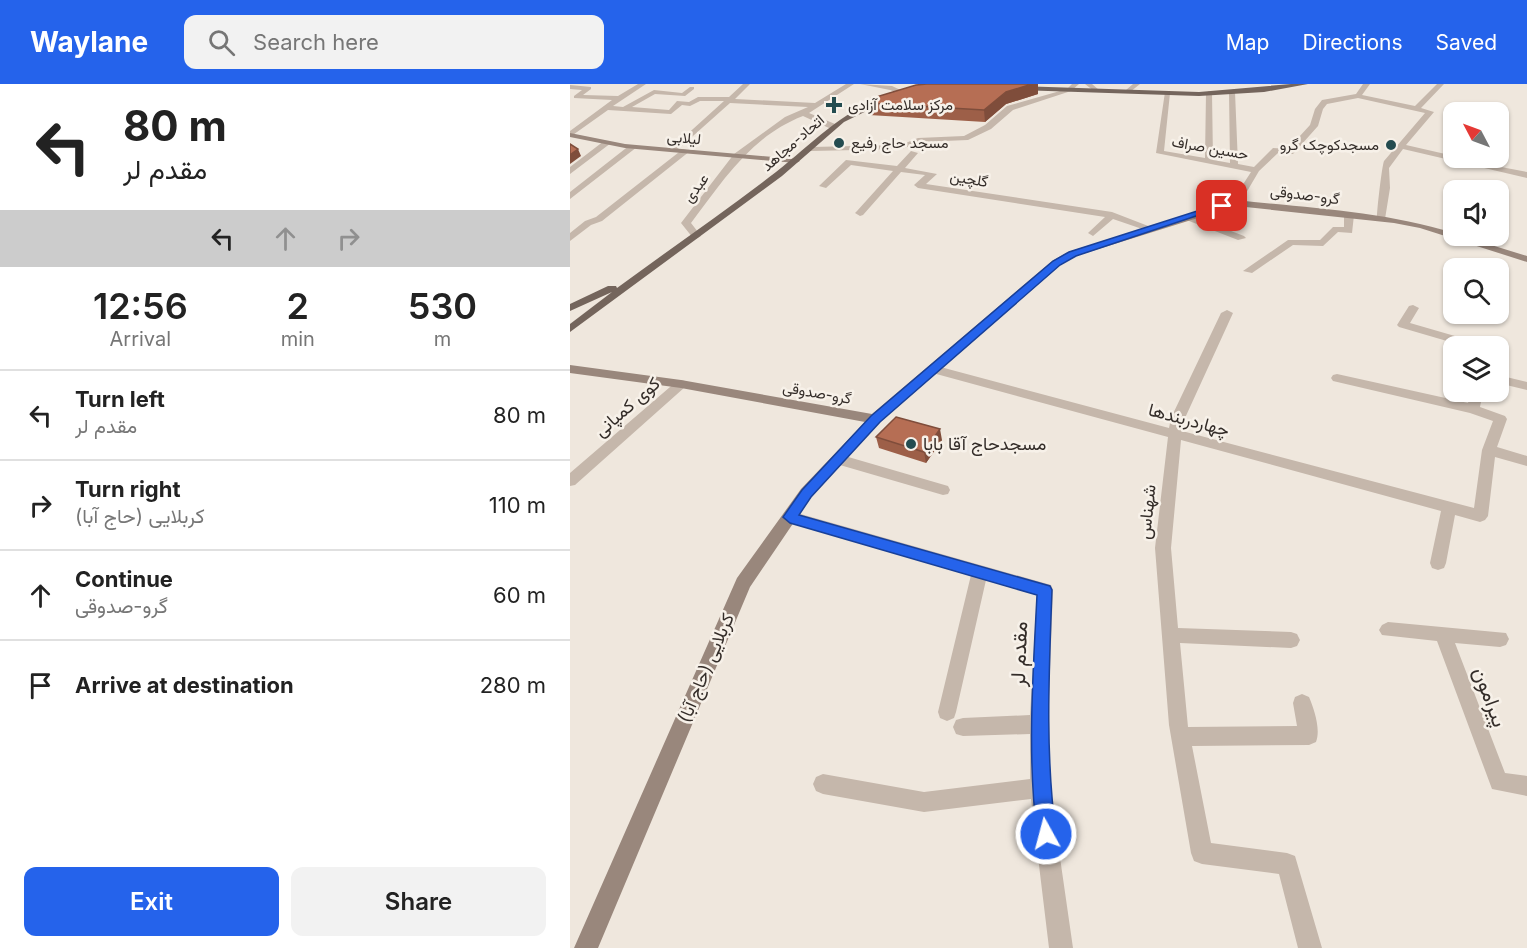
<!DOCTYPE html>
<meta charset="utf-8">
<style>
body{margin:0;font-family:Inter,Vazirmatn,sans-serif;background:#f2f2f2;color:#222;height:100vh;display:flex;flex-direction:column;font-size:22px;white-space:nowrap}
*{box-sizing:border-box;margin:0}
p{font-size:20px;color:#767676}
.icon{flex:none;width:33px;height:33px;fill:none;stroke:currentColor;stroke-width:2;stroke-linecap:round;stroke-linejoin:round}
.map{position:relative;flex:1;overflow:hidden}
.details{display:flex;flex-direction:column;background:#fff;width:570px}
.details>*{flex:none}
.hud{background:#fff;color:#222;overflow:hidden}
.needle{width:39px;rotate:311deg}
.buttons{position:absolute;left:873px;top:18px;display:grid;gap:12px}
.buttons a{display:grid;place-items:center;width:66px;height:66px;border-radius:12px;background:#fff;box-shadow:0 2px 4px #0004;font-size:30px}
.pin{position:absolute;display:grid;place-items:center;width:51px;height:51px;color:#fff;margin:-26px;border-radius:12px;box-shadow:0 3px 9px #0006}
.me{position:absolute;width:66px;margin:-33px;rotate:353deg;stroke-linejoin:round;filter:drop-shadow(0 0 4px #0008)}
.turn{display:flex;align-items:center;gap:21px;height:126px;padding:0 24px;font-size:27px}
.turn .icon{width:78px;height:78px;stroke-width:2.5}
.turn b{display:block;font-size:42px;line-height:51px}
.lanes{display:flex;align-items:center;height:57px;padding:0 24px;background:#0003;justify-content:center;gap:30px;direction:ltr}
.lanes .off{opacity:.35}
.eta{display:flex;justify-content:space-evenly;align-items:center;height:102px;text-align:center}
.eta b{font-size:36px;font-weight:600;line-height:42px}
.action{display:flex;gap:12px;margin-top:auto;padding:12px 24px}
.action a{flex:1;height:69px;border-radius:12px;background:#2563eb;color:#fff;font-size:24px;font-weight:600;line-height:69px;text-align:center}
.action a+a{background:#f2f2f2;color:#222}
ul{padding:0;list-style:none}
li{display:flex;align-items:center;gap:18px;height:90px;padding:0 24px;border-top:2px solid #e0e0e0}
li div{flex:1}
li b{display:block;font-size:22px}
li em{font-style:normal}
header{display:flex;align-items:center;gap:36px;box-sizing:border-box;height:84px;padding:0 30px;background:#2563eb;color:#fff}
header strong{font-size:28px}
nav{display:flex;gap:33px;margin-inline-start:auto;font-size:21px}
.search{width:420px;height:54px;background:#f2f2f2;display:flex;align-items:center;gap:15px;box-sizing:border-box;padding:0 21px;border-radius:12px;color:#767676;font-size:22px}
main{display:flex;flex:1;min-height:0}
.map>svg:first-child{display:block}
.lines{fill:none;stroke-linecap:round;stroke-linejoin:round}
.street{fill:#c5b7ab;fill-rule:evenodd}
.secondary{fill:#99877c;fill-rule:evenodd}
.primary{fill:#74655c;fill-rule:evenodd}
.wall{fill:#9d5f48}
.shaded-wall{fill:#7f4d3b}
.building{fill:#b66e54;stroke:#7f4d3b;stroke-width:1.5}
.route{fill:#2563eb;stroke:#184099;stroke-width:1.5}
.poi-dot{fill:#244c50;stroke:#f7f1e9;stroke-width:2}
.labels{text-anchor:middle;stroke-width:5;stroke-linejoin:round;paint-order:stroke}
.far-poi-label{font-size:15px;fill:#342d29;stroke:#f7f1e9;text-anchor:start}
.far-street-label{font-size:15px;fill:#342d29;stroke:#f7f1e9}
.street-label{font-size:18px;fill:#342d29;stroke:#f7f1e9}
.poi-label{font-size:18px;fill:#342d29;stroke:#f7f1e9;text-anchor:start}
.near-street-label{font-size:21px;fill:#342d29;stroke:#f7f1e9}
</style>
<header>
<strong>Waylane</strong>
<div class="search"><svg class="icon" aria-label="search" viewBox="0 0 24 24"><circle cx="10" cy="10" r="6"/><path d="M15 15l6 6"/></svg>Search here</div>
<nav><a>Map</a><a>Directions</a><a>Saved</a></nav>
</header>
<main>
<section class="details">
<div class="hud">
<div class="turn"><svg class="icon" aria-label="left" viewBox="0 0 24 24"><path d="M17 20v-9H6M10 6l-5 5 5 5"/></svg><div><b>80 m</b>مقدم لر</div></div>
<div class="lanes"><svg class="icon" aria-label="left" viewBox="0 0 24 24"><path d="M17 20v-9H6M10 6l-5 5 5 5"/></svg><svg class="icon off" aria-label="ahead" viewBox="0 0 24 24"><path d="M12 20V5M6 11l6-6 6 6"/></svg><svg class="icon off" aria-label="right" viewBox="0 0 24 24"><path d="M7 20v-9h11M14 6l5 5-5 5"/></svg></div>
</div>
<div class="eta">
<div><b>12:56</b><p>Arrival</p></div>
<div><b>2</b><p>min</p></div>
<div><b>530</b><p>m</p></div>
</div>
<ul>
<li><svg class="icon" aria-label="left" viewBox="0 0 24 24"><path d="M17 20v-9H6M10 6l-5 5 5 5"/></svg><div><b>Turn left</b><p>مقدم لر</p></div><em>80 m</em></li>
<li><svg class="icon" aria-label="right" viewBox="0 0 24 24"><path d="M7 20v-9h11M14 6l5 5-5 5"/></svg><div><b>Turn right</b><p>کربلایی (حاج آبا)</p></div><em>110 m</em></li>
<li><svg class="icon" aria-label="ahead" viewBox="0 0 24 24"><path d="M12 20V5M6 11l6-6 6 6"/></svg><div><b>Continue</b><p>گرو-صدوقی</p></div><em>60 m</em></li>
<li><svg class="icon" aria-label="arrive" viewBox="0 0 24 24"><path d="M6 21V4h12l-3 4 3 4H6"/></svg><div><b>Arrive at destination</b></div><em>280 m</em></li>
</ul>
<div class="action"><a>Exit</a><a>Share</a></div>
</section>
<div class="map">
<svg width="957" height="864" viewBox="0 0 957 864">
<rect width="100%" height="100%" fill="#efe7dd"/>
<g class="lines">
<path class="street" d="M 68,0 L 76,0 L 43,22 L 53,23 L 84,6 L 112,9 L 120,3 L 124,3 L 124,5 L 115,12 L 85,10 L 62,23 L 99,26 L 107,17 L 119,18 L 128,13 L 159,13 L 173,0 L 180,0 L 165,15 L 245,19 L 276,0 L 284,0 L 239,29 L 265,40 L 265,44 L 259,44 L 233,32 C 181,52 153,97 121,139 L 131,152 L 126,155 L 123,154 L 111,139 L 164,70 L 215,33 L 238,23 L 160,19 L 105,68 L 101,66 L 102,64 L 154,17 L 130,17 L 120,22 L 112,21 L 101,30 L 38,26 L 0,53 L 0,47 L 42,16 L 4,14 L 4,12 L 12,6 L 0,5 L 0,1 L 21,3 L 21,5 L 13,11 L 48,12 Z
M 290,0 L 322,2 L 339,10 L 336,12 L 320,6 Z
M 502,0 L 509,0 L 501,7 L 443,26 L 421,45 L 398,56 L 349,58 L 332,65 L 241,67 L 237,65 L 241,63 L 331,61 L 348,54 L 394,52 L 415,41 L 437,22 L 497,5 Z
M 515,0 L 522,0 L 529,6 L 524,7 Z
M 563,0 L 570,0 L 560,8 L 556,8 L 556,6 Z
M 793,0 L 800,0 L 792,11 L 845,22 L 867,0 L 874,0 L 851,24 L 864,28 L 836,61 L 884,72 L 884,74 L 957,88 L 957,94 L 833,65 L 819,84 L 820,104 L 815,135 L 807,137 C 806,133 812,81 814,77 L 855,29 L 788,14 L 757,20 L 753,25 L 748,42 L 723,70 L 708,69 L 689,87 L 669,121 L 661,119 L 681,88 L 586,69 L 595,8 L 600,9 L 594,67 L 635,74 L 636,9 L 639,7 L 642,9 L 643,76 L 660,79 L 659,8 L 662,6 L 665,8 L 668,80 L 684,83 L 703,64 L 718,65 L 740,41 L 745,25 L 752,16 L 786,10 Z
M 34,57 L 41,59 L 0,90 L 0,83 Z
M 60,61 L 67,63 L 0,115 L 0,108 Z
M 113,65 L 120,67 L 32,137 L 21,141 L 0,157 L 0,149 L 15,137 L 26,133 Z
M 341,67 L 348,69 L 335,84 L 367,90 L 356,100 L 542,128 L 586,145 L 581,148 L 543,135 L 523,152 L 518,149 L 535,133 L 348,104 L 344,101 L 355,91 L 331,88 L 293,131 L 290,132 L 285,129 L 287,127 L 323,87 L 281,81 L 256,104 L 249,102 L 276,76 L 327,82 Z
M 779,128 L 784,131 L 782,149 L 768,148 L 753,162 L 723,161 L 682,189 L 673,187 L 718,156 L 750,156 L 763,143 L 774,143 L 774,131 Z
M 617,130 L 674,152 L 676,154 L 668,156 L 614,135 L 612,133 Z
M 843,221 L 849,224 L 840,239 L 909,259 L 911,262 L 894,262 L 829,243 L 827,241 L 839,222 Z
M 657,226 L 663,229 L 615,334 L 612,347 L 904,424 L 912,366 L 923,337 L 900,329 L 763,297 L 761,294 L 763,291 L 767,290 L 898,319 L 901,308 L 913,308 L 910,323 L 935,332 L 937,335 L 927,363 L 957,372 L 957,382 L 925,373 L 918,432 L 915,436 L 910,438 L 885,431 L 876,479 L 874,484 L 868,486 L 862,484 L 860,479 L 871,427 L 611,356 L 601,464 L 608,544 L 721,548 L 727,550 L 730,556 L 727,562 L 721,564 L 610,559 L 618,643 L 727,642 L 723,619 L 725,613 L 732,610 L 739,613 C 744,625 751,645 746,658 L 739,661 L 622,662 L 641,759 L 717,769 L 725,772 L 752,864 L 728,864 L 709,790 L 632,780 L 624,777 L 621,769 L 599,641 L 585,464 L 598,353 L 359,288 L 357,285 L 363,281 L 599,344 L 601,334 L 651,229 Z
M 928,291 L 957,298 L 957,306 L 928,299 Z
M 111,296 L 115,297 L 117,300 L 115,303 L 5,401 L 0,402 L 0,389 L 107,297 Z
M 268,370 L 378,402 L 380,406 L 378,410 L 373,411 L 263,379 L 261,375 Z
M 220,427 L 481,501 L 483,506 L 478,640 L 480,704 L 503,864 L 479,864 L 461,715 L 354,728 L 253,710 L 246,707 L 243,700 L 246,693 L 253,690 L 354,708 L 460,695 L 460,650 L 393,652 L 386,650 L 383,643 L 386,636 L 393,634 L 460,631 L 467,511 L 416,496 L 386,628 L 384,634 L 377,637 L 370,634 L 368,628 L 401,491 L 215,437 L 212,433 L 215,429 Z
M 818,538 L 936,549 L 939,555 L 936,561 L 930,563 L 885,559 L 935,689 L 957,692 L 957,712 L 922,705 L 867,557 L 812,551 L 809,546 L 812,541 Z"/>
<path class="secondary" d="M 0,49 L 55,60 L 226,75 L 230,77 L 226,79 L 55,64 L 0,53 Z
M 666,116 C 739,124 813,127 884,149 L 884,152 L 892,152 L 957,172 L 957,178 L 850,144 L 824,139 L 666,122 L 506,172 L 490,181 L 310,338 L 241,413 L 180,503 L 28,864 L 4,864 L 167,494 L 231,405 L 295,338 L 111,304 L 0,289 L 0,281 L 111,296 L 302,330 L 482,177 L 498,168 Z"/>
<path class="primary" d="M 721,0 L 738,0 L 694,8 L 629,12 L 448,6 L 445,4 L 448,2 L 629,8 Z
M 314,13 L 321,15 L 274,38 L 212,92 L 0,248 L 0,240 L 42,208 L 0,227 L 0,220 L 38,202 L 46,202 L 47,204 C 100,165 154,128 206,88 C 242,60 270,28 314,13 Z"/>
</g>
<path class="wall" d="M 468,10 L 436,20 L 415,38 L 299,31 L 296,16 Z
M 306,353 L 372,356 L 356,379 L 309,364 Z"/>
<path class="shaded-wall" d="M 462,0 L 468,0 L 468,10 L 436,20 L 415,38 L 414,26 L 436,8 Z
M 8,65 L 11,72 L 0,80 L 0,71 Z
M 370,345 L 372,356 L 356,379 L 354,368 Z"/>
<path class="building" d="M 357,0 L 462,0 L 436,8 L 414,26 L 296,19 L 296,16 L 346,1 Z
M 0,60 L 8,65 L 0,71 Z
M 326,333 L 370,345 L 354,368 L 306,353 Z"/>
<path class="route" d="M 649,120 L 656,122 L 506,172 L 490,181 L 310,338 L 241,413 L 229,431 L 480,502 L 482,506 C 479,588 475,669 486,750 L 483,757 L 476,759 L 469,757 L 467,750 C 457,670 463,591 467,511 L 220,439 L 213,433 L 232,406 L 301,332 L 483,177 L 499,168 Z"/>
<g class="poi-dot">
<path d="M261 12h6v6h6v6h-6v6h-6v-6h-6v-6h6z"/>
<circle cx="269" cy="59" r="6"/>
<circle cx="821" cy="61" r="6"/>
<circle cx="341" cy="360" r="6"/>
</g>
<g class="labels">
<g class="far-poi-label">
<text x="278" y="26">مرکز سلامت آزادی</text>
<text x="281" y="64">مسجد حاج رفیع</text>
<text x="809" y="66" text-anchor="end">مسجدکوچک گرو</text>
</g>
<g class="far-street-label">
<text transform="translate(114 54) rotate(5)" y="5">لیلابی</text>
<text transform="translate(223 59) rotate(-41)" y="5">اتحاد-مجاهد</text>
<text transform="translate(640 64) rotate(10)" y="5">حسین صراف</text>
<text transform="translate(399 95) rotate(9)" y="5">گلچین</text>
<text transform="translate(126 104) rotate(-53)" y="5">عبدی</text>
<text transform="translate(735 111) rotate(7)" y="5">گرو-صدوقی</text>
<text transform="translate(247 309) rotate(10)" y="5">گرو-صدوقی</text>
</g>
<g class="street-label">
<text transform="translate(57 323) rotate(-41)" y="6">کوی کمپانی</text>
<text transform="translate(619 336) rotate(15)" y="6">چهاردربندها</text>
<text transform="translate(577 428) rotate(-84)" y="6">شهناس</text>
<text transform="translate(136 584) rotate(-67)" y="6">کربلایی (حاج آبا)</text>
</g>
<g class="poi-label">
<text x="353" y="366">مسجدحاج آقا بابا</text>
</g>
<g class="near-street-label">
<text transform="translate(449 570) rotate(-88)" y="7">مقدم لر</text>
<text transform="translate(920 613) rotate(70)" y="7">پیرامون</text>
</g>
</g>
</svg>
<div class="buttons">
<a><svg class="needle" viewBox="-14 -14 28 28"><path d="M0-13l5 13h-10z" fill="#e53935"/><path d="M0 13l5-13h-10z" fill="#767676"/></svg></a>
<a><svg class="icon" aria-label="sound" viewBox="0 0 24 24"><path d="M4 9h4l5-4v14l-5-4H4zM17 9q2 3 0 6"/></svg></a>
<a><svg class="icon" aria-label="search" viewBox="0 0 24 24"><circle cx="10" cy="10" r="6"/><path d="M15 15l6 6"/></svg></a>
<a><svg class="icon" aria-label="layers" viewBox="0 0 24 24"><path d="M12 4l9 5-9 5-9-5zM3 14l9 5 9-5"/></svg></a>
</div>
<div class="pin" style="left:652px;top:122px;background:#d93025"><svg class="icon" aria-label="arrive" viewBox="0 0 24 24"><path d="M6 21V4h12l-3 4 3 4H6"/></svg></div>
<svg class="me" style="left:476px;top:750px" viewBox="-20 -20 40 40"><circle r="17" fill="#2563eb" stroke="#fff" stroke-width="3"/><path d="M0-11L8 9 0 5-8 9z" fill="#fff"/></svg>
</div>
</main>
